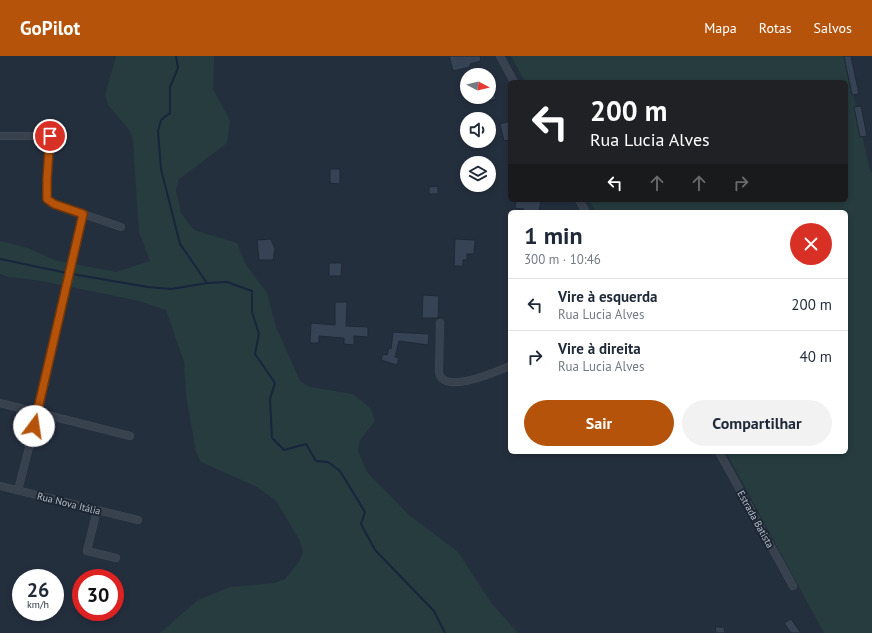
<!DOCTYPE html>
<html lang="pt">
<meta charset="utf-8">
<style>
body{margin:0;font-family:"PT Sans",sans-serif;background:#f2f2f3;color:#1f2937;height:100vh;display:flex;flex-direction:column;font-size:15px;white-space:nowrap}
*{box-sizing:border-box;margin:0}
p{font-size:13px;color:#747a83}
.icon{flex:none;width:22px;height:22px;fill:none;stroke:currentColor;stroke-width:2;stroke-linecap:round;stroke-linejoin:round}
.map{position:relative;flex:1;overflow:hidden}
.sheet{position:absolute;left:508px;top:154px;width:340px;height:244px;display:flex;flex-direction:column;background:#fff;border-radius:6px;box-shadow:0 2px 6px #0003}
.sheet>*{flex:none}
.banner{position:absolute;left:508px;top:24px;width:340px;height:122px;border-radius:6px;box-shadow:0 2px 6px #0003;background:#202124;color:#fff;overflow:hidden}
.needle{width:26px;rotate:97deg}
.controls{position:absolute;left:460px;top:12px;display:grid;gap:8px}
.controls a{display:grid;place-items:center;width:36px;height:36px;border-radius:50%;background:#fff;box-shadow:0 2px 6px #0003;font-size:20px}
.speed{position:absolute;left:12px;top:513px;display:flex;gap:8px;font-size:20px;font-weight:700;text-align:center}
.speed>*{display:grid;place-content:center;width:52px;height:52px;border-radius:50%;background:#fff;box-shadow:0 2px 6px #0003;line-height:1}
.speed small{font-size:10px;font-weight:400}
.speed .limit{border:6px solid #d22;background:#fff;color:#111}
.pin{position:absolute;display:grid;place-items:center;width:34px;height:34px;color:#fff;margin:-17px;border:2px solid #fff;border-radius:50%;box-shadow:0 1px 4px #0007}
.me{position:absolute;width:44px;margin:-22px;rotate:14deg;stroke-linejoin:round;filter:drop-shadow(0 0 3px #0008)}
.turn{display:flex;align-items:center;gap:14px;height:84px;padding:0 16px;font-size:18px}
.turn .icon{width:52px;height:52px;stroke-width:2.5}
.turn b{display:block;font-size:28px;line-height:34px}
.lanes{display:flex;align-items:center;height:38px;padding:0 16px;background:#0003;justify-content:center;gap:20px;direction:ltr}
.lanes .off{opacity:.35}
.round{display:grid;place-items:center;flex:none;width:42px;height:42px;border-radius:21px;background:#f2f2f3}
.head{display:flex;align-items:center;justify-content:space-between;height:68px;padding:0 16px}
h1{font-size:24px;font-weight:600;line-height:30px}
.cta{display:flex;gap:8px;margin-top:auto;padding:8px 16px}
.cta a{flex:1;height:46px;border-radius:24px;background:#b45309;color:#fff;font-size:16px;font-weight:600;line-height:46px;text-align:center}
.cta a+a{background:#f2f2f3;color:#1f2937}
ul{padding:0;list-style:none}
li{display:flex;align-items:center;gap:12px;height:52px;padding:0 16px;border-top:1px solid #e0e1e3}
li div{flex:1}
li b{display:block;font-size:15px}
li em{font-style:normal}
header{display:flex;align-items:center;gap:24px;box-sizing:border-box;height:56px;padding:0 20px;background:#b45309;color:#fff}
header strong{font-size:19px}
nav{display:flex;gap:22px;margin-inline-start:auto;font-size:14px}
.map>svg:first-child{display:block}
.green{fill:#263c3f}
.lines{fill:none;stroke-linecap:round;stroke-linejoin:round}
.stream{stroke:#17263c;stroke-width:2}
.building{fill:#364354;stroke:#1f2835}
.minor-casing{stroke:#414a57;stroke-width:8}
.minor{stroke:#38414e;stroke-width:7}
.route-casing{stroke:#753606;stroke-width:10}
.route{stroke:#b45309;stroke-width:7}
.labels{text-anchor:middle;stroke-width:4;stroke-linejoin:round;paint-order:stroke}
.street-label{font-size:10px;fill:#b4bcc9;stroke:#1d2633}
</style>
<header>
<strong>GoPilot</strong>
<nav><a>Mapa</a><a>Rotas</a><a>Salvos</a></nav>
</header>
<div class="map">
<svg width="872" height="577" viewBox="0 0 872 577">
<rect width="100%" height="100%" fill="#242f3e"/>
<path class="green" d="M 116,0 L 214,0 L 213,33 L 230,64 L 227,87 L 179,123 L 176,134 L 181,157 L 194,174 L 237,187 L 246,209 L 267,237 L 276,271 L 300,325 L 310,331 L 353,338 L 371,353 L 375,365 L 360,384 L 358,395 L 367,416 L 409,459 L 458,496 L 492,548 L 518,577 L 160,577 L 198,544 L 230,531 L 275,527 L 285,523 L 299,506 L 303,496 L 300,485 L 276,445 L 257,431 L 201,406 L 196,396 L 186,339 L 184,306 L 166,254 L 139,245 L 42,225 L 9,221 L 0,218 L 0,185 L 28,192 L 54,204 L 116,216 L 150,205 L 139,176 L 133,86 L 130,75 L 108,49 L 105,39 Z
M 511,0 L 845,0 L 870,115 L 872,116 L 872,577 L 824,577 L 726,396 L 846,396 L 846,156 L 596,156 L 589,144 L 846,144 L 846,26 L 525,26 Z"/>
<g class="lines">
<path class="stream" d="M 176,0 L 178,12 L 170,31 L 170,57 L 161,64 L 158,75 L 161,113 L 180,188 L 207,227 L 227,226 L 252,235 L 252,256 L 259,278 L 255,298 L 275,327 L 270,343 L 272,382 L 284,394 L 306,388 L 316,405 L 328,406 L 340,415 L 365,456 L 361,468 L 375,494 L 434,555 L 445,577
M 0,203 L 67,217
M 72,218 L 148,231 L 171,233 L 207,227"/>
</g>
<path class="building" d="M 449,0 L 480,0 L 481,5 L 470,8 L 470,11 L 453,15 Z
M 844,0 L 851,0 L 859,38 L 852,39 Z
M 489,23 L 491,23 L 496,43 L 489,45 Z
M 861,50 L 867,80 L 860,81 L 854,51 Z
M 510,65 L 510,84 L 504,85 L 500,68 Z
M 330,113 L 340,113 L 340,128 L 330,127 Z
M 438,130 L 438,138 L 429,138 L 429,131 Z
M 516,144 L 541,144 L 539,156 L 523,156 L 524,153 L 515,152 Z
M 271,183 L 275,193 L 273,204 L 259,204 L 257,184 Z
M 455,183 L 475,184 L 474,198 L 467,198 L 467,204 L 463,204 L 463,210 L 454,210 Z
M 329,207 L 342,207 L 341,220 L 329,220 Z
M 423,239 L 439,240 L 438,262 L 422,262 Z
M 335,246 L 347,246 L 346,270 L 368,271 L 368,281 L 354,280 L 354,289 L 344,288 L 344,282 L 319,280 L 319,287 L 310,287 L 311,267 L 335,269 Z
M 393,276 L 429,278 L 428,289 L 399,285 L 395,301 L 399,302 L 397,309 L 381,304 L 383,298 L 387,299 L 389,292 L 391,293 Z
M 791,563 L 801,577 L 791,577 L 784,567 Z
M 715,571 L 724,571 L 725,577 L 716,577 Z"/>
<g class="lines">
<g class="minor-casing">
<path id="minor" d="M 500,0 L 514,26
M 0,80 L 50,80 L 47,141 L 49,145 L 54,148 L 121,171
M 579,144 L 586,156
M 440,267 L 439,316 C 442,340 498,315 510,310
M 0,347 L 130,380
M 719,396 L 793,530
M 0,430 L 138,464
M 18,434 L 38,357 L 83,158
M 97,454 L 87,495 L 116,502"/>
</g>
<use href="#minor" class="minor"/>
</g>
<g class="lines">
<g class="route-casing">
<path id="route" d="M 34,370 L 83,158 L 54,148 L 47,143 L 47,123 L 50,80"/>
</g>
<use href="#route" class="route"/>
</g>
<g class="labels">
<g class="street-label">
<text transform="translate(69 447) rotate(14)" y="4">Rua Nova Itália</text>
<text transform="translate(756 463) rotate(61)" y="4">Estrada Batista</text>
</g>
</g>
</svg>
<div class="controls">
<a><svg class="needle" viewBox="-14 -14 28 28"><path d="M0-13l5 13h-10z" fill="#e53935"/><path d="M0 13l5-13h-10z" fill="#747a83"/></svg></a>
<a><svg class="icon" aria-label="sound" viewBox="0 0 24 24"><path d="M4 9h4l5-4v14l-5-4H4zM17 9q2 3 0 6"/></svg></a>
<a><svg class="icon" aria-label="layers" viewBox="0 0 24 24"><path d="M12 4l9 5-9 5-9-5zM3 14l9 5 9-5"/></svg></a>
</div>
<div class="speed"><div>26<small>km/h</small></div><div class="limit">30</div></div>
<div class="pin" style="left:50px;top:80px;background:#d93025"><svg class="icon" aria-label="arrive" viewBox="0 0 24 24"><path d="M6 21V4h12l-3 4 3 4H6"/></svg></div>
<svg class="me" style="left:34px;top:370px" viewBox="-20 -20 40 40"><circle r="19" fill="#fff"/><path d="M0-13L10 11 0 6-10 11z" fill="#b45309"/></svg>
<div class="banner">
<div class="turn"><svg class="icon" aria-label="left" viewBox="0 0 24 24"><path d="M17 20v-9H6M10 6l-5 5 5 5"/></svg><div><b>200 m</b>Rua Lucia Alves</div></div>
<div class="lanes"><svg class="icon" aria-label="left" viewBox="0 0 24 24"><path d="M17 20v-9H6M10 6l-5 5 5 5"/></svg><svg class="icon off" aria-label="ahead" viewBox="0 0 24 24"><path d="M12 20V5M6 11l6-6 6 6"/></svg><svg class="icon off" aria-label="ahead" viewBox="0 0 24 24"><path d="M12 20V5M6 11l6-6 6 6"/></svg><svg class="icon off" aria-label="right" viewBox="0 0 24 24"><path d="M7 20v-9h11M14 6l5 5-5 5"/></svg></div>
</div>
<section class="sheet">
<div class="head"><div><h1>1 min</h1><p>300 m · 10:46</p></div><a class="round" style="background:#d93025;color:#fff"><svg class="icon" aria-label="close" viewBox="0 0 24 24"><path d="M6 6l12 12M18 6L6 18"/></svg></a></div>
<ul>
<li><svg class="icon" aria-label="left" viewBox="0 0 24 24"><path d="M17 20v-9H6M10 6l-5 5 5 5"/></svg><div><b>Vire à esquerda</b><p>Rua Lucia Alves</p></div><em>200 m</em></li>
<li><svg class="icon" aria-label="right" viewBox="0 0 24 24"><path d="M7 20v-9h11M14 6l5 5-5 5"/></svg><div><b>Vire à direita</b><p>Rua Lucia Alves</p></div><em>40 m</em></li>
</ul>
<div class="cta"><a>Sair</a><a>Compartilhar</a></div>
</section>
</div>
